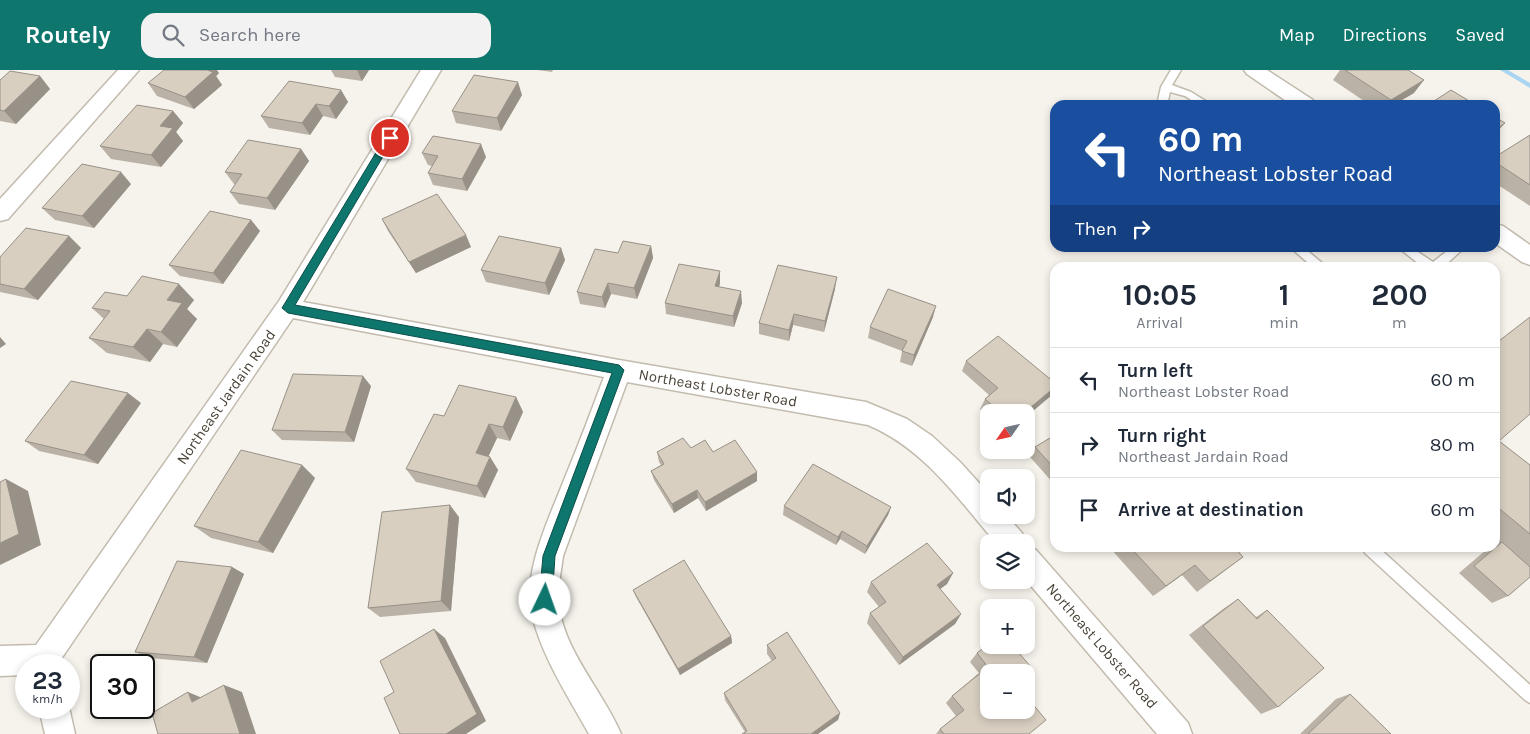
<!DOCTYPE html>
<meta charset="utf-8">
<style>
body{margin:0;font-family:Karla,sans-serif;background:#f2f2f3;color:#1f2937;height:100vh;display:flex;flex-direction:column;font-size:19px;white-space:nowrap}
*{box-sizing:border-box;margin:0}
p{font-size:16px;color:#747a83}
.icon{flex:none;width:28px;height:28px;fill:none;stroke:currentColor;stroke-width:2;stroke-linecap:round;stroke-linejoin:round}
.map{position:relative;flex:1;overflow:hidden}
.drawer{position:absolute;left:1050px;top:192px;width:450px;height:290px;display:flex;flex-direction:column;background:#fff;border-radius:15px;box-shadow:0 2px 8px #0003}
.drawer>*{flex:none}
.guide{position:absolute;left:1050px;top:30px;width:450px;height:152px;border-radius:15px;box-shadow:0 2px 8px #0003;background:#1a4fa0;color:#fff;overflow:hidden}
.needle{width:32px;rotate:236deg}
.tools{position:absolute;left:980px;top:334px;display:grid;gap:10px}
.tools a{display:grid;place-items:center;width:55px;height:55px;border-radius:10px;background:#fff;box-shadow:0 2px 8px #0003;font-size:25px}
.speed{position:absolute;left:15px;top:584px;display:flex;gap:10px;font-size:25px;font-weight:700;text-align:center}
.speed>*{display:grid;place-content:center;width:65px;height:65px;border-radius:50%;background:#fff;box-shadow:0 2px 8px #0003;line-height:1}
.speed small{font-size:12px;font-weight:400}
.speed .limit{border:2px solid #111;border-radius:8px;background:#fff;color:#111}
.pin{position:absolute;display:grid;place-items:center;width:42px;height:42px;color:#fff;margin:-21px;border:2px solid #fff;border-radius:50%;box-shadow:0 1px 5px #0007}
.me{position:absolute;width:55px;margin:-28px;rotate:3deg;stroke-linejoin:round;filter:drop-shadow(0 0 4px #0008)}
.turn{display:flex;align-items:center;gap:18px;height:105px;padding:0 25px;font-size:22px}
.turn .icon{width:65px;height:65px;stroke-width:2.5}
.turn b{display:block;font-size:35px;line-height:42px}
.then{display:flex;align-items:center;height:48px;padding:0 25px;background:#0003;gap:10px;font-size:19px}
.eta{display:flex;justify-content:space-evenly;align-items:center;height:85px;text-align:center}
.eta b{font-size:30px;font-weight:700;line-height:35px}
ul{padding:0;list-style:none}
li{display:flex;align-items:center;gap:15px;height:65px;padding:0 25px;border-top:1px solid #e0e1e3}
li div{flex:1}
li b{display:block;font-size:19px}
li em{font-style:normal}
header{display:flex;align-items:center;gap:30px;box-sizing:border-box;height:70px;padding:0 25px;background:#0f766e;color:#fff}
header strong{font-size:24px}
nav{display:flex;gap:28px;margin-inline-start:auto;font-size:18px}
.search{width:350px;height:45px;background:#f2f2f3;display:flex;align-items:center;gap:12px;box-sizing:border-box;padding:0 18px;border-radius:15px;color:#747a83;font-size:19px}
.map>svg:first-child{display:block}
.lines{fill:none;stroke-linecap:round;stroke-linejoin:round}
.stream{fill:#a9d4f2;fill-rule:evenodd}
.lane-casing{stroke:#c2bbae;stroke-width:3}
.street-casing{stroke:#c2bbae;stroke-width:3}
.lane{fill:#fff;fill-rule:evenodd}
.street{fill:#fff;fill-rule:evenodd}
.wall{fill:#bab2a6}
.shaded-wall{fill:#979187}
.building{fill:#d8cfc1;stroke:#979187}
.route{fill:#0f766e;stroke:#0a4d48}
.labels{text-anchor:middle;stroke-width:4;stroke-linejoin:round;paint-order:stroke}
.street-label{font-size:15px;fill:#4b4439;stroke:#fff}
</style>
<header>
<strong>Routely</strong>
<div class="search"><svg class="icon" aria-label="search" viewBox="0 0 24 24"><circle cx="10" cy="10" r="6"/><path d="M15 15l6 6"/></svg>Search here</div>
<nav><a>Map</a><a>Directions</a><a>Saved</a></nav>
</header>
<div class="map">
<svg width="1530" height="664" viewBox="0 0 1530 664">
<rect width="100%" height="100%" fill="#f6f3ec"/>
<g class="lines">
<path class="stream" d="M 1500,0 L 1508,0 L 1530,13 L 1530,18 Z"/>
<g class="lane-casing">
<path id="lane" d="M 1171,0 L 1181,0 L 1172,15 L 1191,22 L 1212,35 L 1199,35 L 1185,26 L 1170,22 L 1167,35 L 1157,35 L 1161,17 Z
M 1291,178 L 1304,178 L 1328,198 L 1314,198 Z
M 1399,178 L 1412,178 L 1433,192 L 1451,178 L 1464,178 L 1442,198 L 1424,198 Z
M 1363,478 L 1379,478 L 1530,615 L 1530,633 L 1525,630 L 1365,483 Z"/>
</g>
<g class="street-casing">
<path id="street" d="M 118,0 L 139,0 L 8,149 L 0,151 L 0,129 Z
M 421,0 L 441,0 L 303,232 L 619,290 L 866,332 L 907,349 L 932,366 L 960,392 L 989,424 L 989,445 L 1006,445 L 1022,463 L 1026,472 L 995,472 C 958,428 923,378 868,355 L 627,312 L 563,486 C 561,502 557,519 559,536 C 564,581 604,623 621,664 L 589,664 C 568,626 542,587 532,545 C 522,502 549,449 564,410 C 578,376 591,342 604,307 L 293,248 L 59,592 L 60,595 L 26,595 L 26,605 L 0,606 L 0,576 L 36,575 L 279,231 Z
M 1244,0 L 1267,0 L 1313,30 L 1316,35 L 1292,35 L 1247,4 Z
M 1495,154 L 1503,156 L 1530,175 L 1530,195 L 1522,192 L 1495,173 Z
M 1026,476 L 1036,480 L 1188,653 L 1192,664 L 1157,664 L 1026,510 Z
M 69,637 L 75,664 L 45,664 L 39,638 Z"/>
</g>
<use href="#lane" class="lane"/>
<use href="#street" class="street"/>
</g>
<path class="wall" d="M 331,0 L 369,0 L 362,11 L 335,7 Z
M 537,0 L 553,0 L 552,2 Z
M 1340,0 L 1408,0 L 1414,23 L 1393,35 L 1370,35 L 1333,10 Z
M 219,3 L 216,6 L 222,15 L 194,39 L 157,26 L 148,13 Z
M 40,6 L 50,19 L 16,54 L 0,51 L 0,10 Z
M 341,20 L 348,32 L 336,49 L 323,46 L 310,65 L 269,58 L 261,46 Z
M 522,25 L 501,61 L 456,53 L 452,41 Z
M 173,41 L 183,53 L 176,62 L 183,71 L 161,97 L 111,89 L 100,76 Z
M 1530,65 L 1530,136 L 1495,113 L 1495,87 Z
M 301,79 L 309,91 L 275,140 L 239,134 L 230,122 L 235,114 L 234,114 L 225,102 Z
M 422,83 L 486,87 L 467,121 L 433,115 L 428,103 L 432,96 L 428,95 Z
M 131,114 L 94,158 L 55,150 L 42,138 Z
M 382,149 L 471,177 L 416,203 L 388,161 Z
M 251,150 L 260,161 L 223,214 L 180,206 L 169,195 Z
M 69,166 L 81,178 L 38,230 L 0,222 L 0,187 Z
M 651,176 L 653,188 L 637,229 L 611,224 L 605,238 L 580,234 L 577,222 L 618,183 Z
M 561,178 L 565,190 L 549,225 L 486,212 L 481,200 Z
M 720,213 L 719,217 L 742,233 L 734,257 L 666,244 L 665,233 Z
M 835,219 L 824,262 L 793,255 L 789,271 L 759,264 L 759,253 Z
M 127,226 L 194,230 L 187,239 L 197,249 L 177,277 L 163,274 L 150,292 L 107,283 L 89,268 L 104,249 L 92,238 Z
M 933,247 L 912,296 L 900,292 L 902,281 L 868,268 L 870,257 Z
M 1495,274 L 1499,371 L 1530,395 L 1530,507 L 1508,526 L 1492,533 L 1459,503 L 1486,480 L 1492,478 L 1495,478 L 1495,476 L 1498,474 L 1495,472 Z
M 966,291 L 1052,325 L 1026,342 L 989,342 L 989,346 L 980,339 L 985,329 L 989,325 L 962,301 Z
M 371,316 L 354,372 L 282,370 L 272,360 Z
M 516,327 L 523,342 L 510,371 L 497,368 L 488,386 L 490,387 L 498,400 L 485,428 L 416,412 L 406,399 Z
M 141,333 L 98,394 L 39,381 L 25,371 Z
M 1055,365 L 1055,415 L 1030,387 L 1035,377 Z
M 691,378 L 713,382 L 757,402 L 757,411 L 706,441 L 698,428 L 674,443 L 654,410 L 651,401 L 661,395 L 659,392 L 657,382 Z
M 302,395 L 315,408 L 273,483 L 211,468 L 194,456 Z
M 784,436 L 891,437 L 888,445 L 865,484 L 840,469 L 836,475 L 783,445 Z
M 459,447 L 451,541 L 380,547 L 368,538 Z
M 1110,478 L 1235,478 L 1243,487 L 1197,522 L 1182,505 L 1153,526 Z
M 232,497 L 244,504 L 207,593 L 149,588 L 135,582 Z
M 953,503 L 947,514 L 940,519 L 961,544 L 955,554 L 899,595 L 867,553 L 870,543 L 879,537 L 867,522 L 871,512 Z
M 633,520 L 731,566 L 732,573 L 680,605 L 636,527 Z
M 1238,529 L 1256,547 L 1267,540 L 1278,637 L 1261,644 L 1189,565 L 1223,539 Z
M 989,574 L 989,602 L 1029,664 L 936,664 L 940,659 L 956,646 L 946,633 L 952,626 L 979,603 L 970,592 L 977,583 Z
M 767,575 L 840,643 L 838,650 L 745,662 L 725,630 L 724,623 L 772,591 L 767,584 Z
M 1350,624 L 1391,664 L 1300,664 L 1336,629 Z"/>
<path class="shaded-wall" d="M 203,0 L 217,0 L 219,3 L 216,6 L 222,15 L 194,39 L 185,27 Z
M 357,0 L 369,0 L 362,11 Z
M 40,6 L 50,19 L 16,54 L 4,41 Z
M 1424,10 L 1414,23 L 1393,35 L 1387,35 L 1391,30 Z
M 518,12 L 522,25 L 501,61 L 497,48 Z
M 341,20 L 348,32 L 336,49 L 329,36 Z
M 316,34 L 323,46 L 310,65 L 302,53 Z
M 173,41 L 183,53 L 176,62 L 183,71 L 161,97 L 151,85 L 160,56 Z
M 1505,53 L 1495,64 L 1495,60 Z
M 481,74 L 486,87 L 467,121 L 462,109 Z
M 301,79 L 309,91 L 275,140 L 267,128 Z
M 121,102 L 131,114 L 94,158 L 82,146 Z
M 251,150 L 260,161 L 223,214 L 213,203 Z
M 466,165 L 471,177 L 416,203 L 409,192 Z
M 69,166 L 81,178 L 38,230 L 24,219 Z
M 651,176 L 653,188 L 637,229 L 634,218 Z
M 561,178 L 565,190 L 549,225 L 545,213 Z
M 720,201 L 720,213 L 716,228 L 715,216 Z
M 837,207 L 835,219 L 824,262 L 825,251 Z
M 608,213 L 611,224 L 605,238 L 602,227 Z
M 179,214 L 194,230 L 187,239 L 197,249 L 177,277 L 161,262 L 167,230 Z
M 741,221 L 742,233 L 734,257 L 733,246 Z
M 936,236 L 933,247 L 912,296 L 914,285 Z
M 794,244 L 793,255 L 789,271 L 789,260 Z
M 147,259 L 163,274 L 150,292 L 133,277 Z
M 0,267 L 6,274 L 0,278 Z
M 363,306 L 371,316 L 354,372 L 345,362 Z
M 1055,317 L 1055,319 L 1052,325 L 1026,347 L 1026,342 L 1025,342 Z
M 128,323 L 141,333 L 98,394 L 84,385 Z
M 516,327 L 523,342 L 510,371 L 503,357 Z
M 489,354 L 497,368 L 484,396 L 476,383 Z
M 490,387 L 498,400 L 485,428 L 477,416 Z
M 302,395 L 315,408 L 273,483 L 258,472 Z
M 757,402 L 757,411 L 706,441 L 705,432 Z
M 6,409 L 28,421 L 41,475 L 0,495 L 0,473 Z
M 697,420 L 698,428 L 674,443 L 672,434 Z
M 450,435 L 459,447 L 451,541 L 441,531 Z
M 891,437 L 888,445 L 865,484 L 867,476 Z
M 842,461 L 840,469 L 836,475 L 838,467 Z
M 1195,495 L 1182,505 L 1153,526 L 1166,516 Z
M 232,497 L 244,504 L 207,593 L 194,587 Z
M 953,503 L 947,514 L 932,525 L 937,515 Z
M 961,544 L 955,554 L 899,595 L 903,587 Z
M 434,559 L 445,568 L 486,651 L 466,664 L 446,664 Z
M 731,566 L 732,573 L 680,605 L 678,599 Z
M 224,615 L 242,622 L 256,664 L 240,664 Z
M 188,622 L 207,630 L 192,632 Z
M 840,643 L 838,650 L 818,664 L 811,664 Z"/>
<path class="building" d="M 164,0 L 207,0 L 213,2 L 185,27 L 148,13 Z
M 1345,0 L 1408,0 L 1424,10 L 1391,30 Z
M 10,1 L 40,6 L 4,41 L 0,40 L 0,10 Z
M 474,5 L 518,12 L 497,48 L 452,41 Z
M 289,11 L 341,20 L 329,36 L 316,34 L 302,53 L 261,46 Z
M 1451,20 L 1476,35 L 1428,35 Z
M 137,35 L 173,41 L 160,56 L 173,58 L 151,85 L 100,76 Z
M 1495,47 L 1505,53 L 1495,60 Z
M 1530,65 L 1530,115 L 1495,92 L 1495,87 Z
M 433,66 L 481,74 L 462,109 L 428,103 L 438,86 L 422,83 Z
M 248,70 L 301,79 L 267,128 L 230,122 L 242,104 L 225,102 Z
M 82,94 L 121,102 L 82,146 L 42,138 Z
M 437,124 L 466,165 L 409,192 L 382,149 Z
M 210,141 L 251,150 L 213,203 L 169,195 Z
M 26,158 L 69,166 L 24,219 L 0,214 L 0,187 Z
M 499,166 L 561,178 L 545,213 L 481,200 Z
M 623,171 L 651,176 L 634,218 L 608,213 L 602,227 L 577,222 L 595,179 L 618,183 Z
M 679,194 L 720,201 L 715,216 L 741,221 L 733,246 L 665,233 Z
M 778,195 L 837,207 L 825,251 L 794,244 L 789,260 L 759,253 Z
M 142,206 L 179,214 L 167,230 L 182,233 L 161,262 L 147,259 L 133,277 L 89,268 L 110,241 L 92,238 L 105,222 L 127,226 Z
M 888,219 L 936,236 L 914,285 L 902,281 L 907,271 L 870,257 Z
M 1530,247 L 1530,344 L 1499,371 L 1530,395 L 1530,464 L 1495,435 L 1495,274 Z
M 998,266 L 1055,313 L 1055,317 L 1025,342 L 1000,342 L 985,329 L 998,318 L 966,291 Z
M 293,304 L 363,306 L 345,362 L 272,360 Z
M 71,311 L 128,323 L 84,385 L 25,371 Z
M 459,315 L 516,327 L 503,357 L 489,354 L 476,383 L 490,387 L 477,416 L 406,399 L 434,344 L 444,346 Z
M 1055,365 L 1055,399 L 1035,377 Z
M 683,368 L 691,378 L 705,370 L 713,382 L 735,370 L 757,402 L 705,432 L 697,420 L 672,434 L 651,401 L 664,394 L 657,382 Z
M 241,380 L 302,395 L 258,472 L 194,456 Z
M 813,394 L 891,437 L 867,476 L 842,461 L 838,467 L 784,436 Z
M 6,409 L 19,464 L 0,473 L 0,412 Z
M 450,435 L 441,531 L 368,538 L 382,442 Z
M 1502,472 L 1530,497 L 1530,507 L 1508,526 L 1474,496 Z
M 927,473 L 953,503 L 937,515 L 961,544 L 903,587 L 870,543 L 886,532 L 871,512 Z
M 1131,478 L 1235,478 L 1243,487 L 1210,511 L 1195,495 L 1166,516 Z
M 684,490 L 731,566 L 678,599 L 633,520 Z
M 177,491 L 232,497 L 194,587 L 135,582 Z
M 1238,529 L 1257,549 L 1267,540 L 1324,598 L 1278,637 L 1203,556 Z
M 434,559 L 477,644 L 446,664 L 400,664 L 384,628 L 394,622 L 380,591 Z
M 787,562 L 840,643 L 811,664 L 742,664 L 747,661 L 724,623 L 776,588 L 767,575 Z
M 989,574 L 989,575 L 1012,575 L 1031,597 L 1024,602 L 989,602 L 989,640 L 1026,640 L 1026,626 L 1046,650 L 1029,664 L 944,664 L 940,659 L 964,640 L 952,626 L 988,597 L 977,583 Z
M 224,615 L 240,664 L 158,664 L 152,643 L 188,622 L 192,632 Z
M 1350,624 L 1391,664 L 1308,664 Z"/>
<path class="route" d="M 390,65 L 394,68 L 295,235 L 619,295 L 624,300 L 555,486 L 552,530 L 550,535 L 545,537 L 541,535 L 539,530 L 543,486 L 612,303 L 288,243 L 282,238 L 386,66 Z"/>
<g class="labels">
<g class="street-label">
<text transform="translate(718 318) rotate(10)" y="5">Northeast Lobster Road</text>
<text transform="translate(226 327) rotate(-55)" y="5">Northeast Jardain Road</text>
<text transform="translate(1102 576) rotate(49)" y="5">Northeast Lobster Road</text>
</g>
</g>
</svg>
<div class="tools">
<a><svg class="needle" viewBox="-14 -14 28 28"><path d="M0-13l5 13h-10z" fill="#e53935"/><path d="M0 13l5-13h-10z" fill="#747a83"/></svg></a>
<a><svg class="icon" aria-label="sound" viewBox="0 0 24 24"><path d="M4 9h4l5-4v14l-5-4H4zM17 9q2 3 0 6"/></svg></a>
<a><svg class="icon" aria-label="layers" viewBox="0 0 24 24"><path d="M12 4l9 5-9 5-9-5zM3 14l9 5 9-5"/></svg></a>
<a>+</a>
<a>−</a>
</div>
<div class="speed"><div>23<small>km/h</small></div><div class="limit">30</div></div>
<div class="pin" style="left:390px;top:68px;background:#d93025"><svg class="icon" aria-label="arrive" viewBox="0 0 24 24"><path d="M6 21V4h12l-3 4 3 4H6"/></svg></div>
<svg class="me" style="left:545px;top:530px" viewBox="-20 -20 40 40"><circle r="19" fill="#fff"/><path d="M0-13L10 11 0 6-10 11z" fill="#0f766e"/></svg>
<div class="guide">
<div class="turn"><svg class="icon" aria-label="left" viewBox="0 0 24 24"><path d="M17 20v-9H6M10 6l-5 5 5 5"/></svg><div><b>60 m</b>Northeast Lobster Road</div></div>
<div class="then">Then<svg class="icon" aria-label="right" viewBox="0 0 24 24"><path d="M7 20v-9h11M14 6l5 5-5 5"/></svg></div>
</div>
<section class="drawer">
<div class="eta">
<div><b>10:05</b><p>Arrival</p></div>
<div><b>1</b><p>min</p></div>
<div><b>200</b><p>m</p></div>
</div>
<ul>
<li><svg class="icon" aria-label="left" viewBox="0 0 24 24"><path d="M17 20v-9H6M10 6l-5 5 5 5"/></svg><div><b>Turn left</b><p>Northeast Lobster Road</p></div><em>60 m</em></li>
<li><svg class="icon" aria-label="right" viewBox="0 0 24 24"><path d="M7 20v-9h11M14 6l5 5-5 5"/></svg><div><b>Turn right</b><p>Northeast Jardain Road</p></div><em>80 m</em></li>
<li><svg class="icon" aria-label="arrive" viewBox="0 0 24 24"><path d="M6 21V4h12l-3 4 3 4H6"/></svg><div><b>Arrive at destination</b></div><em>60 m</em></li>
</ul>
</section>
</div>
